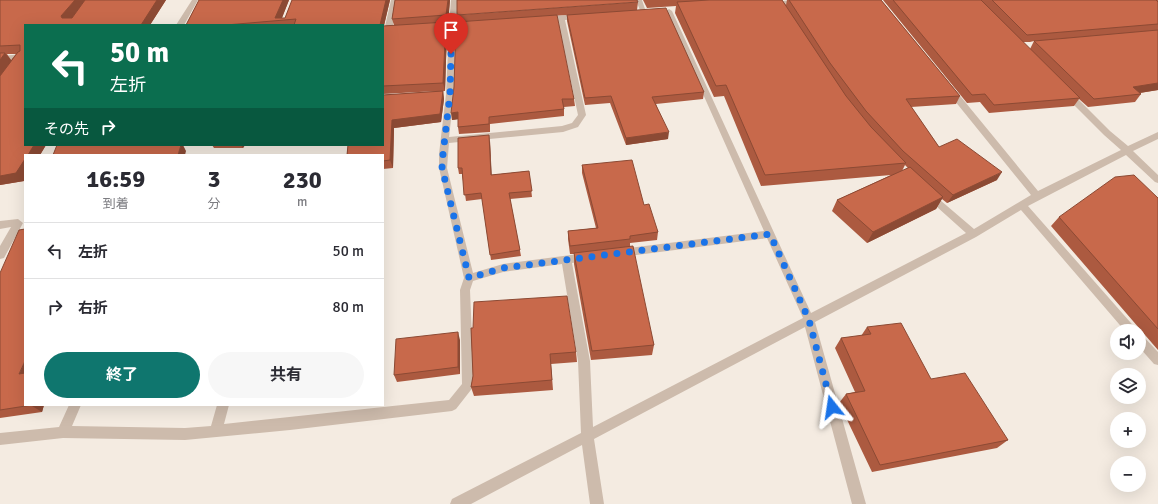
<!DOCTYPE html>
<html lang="ja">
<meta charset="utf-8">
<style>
body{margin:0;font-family:Signika,"Noto Sans JP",sans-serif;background:#f7f7f7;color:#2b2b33;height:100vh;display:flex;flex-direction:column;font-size:15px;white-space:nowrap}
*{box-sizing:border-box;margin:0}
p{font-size:13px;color:#7c7c81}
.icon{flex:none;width:22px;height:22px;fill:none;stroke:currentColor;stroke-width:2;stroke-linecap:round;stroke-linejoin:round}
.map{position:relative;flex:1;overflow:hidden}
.details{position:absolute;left:24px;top:154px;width:360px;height:252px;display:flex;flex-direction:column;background:#fff;border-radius:0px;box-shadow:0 4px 16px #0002}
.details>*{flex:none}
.guide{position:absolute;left:24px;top:24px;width:360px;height:122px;border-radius:0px;box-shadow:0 4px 16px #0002;background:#0b6e4f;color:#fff;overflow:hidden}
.tools{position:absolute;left:1110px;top:324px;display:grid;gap:8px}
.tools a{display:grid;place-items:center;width:36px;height:36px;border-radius:50%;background:#fff;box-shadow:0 4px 16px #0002;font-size:20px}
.pin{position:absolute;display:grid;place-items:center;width:34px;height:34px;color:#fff;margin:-41px -17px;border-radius:50% 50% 50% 0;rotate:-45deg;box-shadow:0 0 4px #0007}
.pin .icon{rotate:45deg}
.me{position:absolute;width:44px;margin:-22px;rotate:345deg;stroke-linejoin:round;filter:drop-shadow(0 0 3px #0008)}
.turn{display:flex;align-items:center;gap:14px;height:84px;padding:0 20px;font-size:18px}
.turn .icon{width:52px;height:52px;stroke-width:2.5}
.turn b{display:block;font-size:28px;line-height:34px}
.then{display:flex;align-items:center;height:38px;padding:0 20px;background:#0003;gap:8px;font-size:15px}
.eta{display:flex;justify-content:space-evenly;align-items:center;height:68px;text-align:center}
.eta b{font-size:24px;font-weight:700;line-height:28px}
.button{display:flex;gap:8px;margin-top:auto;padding:8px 20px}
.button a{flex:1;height:46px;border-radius:24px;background:#0f766e;color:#fff;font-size:16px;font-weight:700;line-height:46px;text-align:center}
.button a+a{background:#f7f7f7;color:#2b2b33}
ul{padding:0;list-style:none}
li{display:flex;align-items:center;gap:12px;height:56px;padding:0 20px;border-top:1px solid #e1e1e2}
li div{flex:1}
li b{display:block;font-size:15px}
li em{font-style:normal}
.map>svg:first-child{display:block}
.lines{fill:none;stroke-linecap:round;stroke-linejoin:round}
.minor{fill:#cdbbac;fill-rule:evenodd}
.wall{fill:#ac5a40;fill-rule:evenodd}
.shaded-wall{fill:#8c4a34}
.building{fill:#c8694b;stroke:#8c4a34}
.route{stroke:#1a73e8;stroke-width:7;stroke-dasharray:0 12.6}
</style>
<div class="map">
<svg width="1158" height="504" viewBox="0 0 1158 504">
<rect width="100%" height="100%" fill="#f4ebe1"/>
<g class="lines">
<path class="minor" d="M 192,0 L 198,0 L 184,25 L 176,25 Z
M 391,0 L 397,0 L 392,31 L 388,33 L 384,31 Z
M 451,0 L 457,0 L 457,24 L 469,23 L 473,25 L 469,27 L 456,28 L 454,94 L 449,137 L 562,126 L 572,123 L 578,115 L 558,21 L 545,22 L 541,20 C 546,16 578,13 582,17 L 579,19 L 565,20 L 586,115 L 578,127 L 563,132 L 449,143 L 447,168 L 473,273 L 503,264 L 586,253 L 590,254 L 591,257 L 590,260 L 572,263 L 590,361 L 593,427 L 803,318 L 767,238 L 621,257 L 617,256 L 616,253 L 617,250 L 621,249 L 764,231 L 666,11 L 669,9 L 672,11 L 811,313 L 966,233 L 927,198 L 925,196 L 927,194 L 933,194 L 974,229 L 1031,195 L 946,90 L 946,86 L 952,86 L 1038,191 L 1121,150 L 1104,135 L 1064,95 L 1064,91 L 1070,91 L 1110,131 L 1128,146 L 1158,132 L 1158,139 L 1133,151 L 1158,175 L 1158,183 L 1155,182 L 1126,155 L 1028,206 L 1138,331 L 1125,331 L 1021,210 L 976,237 L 815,322 L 866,504 L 852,504 L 805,327 L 594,439 L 604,504 L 590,504 L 582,445 L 471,504 L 450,504 L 452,499 L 581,433 L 578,361 L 562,264 L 503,272 L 473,281 L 470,290 L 474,386 L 456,409 L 452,411 L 290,430 L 185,440 L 63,438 L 0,445 L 0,433 L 59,427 L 69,405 L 81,405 L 72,426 L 185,428 L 211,426 L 217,405 L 229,405 L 224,424 L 449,400 L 462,384 L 460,290 L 464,278 L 439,168 L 439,154 L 446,94 L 449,29 L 433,30 L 429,28 L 433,26 L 449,25 Z
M 636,0 L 642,0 L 646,12 L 645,13 L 641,13 Z
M 794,0 L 821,0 L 818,2 L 770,6 L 767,4 L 770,2 Z
M 25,54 L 25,58 L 0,60 L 0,56 Z
M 18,219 L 23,223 L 4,258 L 0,259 L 0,246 L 11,227 L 0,229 L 0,221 Z
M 1139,334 L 1143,336 L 1158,352 L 1158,365 L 1154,364 L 1139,347 Z"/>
</g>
<path class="wall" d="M 0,0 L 166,0 L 150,25 L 25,25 L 46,145 L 40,155 L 25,155 L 25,179 L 24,181 L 0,185 ZM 7,54 L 16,54 L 11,60 Z
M 199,0 L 289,0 L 282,18 L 285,18 L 292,0 L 390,0 L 384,26 L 394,25 L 392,19 L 395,0 L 450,0 L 448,23 L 446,23 L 447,30 L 445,91 L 443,91 L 444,99 L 441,122 L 394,128 L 393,168 L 383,169 L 383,155 L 347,155 L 348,145 L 383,145 L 383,95 L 437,91 L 383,94 L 383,25 L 186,25 Z
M 643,0 L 782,0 L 786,5 L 787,0 L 881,0 L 960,96 L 956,104 L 911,107 L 939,147 L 997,180 L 947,203 L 942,199 L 936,209 L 867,243 L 832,211 L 837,200 L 891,175 L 761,186 L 724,96 L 714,97 L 675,13 L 676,6 L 647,8 ZM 905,165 L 908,168 L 902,171 Z
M 883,0 L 1158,0 L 1158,90 L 1140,93 L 1141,94 L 1135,102 L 1088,107 L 1079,99 L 1074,106 L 989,113 L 980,102 L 967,103 ZM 1034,41 L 1030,49 L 1023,42 L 1030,42 Z
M 638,2 L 637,10 L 704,92 L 703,99 L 656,104 L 668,139 L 626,145 L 610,103 L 585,105 L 567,21 L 567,15 L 550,16 L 574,99 L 575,106 L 564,107 L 564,116 L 490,124 L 490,132 L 459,134 L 458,127 L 458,119 L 452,120 L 458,22 L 457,15 Z
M 490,141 L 491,175 L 529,171 L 532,197 L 510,199 L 521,256 L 491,260 L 482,199 L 466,201 L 462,174 L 459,174 L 458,168 Z
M 212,145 L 245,145 L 243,148 L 214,148 Z
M 582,165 L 644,205 L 658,232 L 657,240 L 630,243 L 630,246 L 654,345 L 652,355 L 591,360 L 574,264 L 574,254 L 570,254 L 568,239 L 568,231 L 596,228 L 582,173 Z
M 1158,198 L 1158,350 L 1051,226 L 1059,217 Z
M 0,273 L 25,405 L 44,405 L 42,412 L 0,418 Z
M 867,327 L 931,379 L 1008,440 L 997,448 L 872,472 L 839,403 L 846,394 L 855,392 L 835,348 L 841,338 L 861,336 Z
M 471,328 L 576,352 L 577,362 L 551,364 L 553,390 L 474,396 L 471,387 L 473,376 Z
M 460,340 L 460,374 L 397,382 L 394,375 Z"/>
<path class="shaded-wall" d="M 75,0 L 86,0 L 67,24 L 62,18 L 61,16 Z
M 157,0 L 166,0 L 150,25 L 141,25 Z
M 283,0 L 289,0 L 281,20 L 275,18 Z
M 386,0 L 390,0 L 383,29 L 383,25 L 380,25 Z
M 448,0 L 450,0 L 448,23 L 446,15 Z
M 446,22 L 447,30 L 445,91 L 443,83 Z
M 5,53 L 12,61 L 0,76 L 0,60 Z
M 1158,83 L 1158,90 L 1126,95 L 1133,87 Z
M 443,91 L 444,99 L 441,122 L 394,128 L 393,168 L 390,160 L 392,120 Z
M 458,112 L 460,119 L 452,120 L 451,113 Z
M 669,132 L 668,139 L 626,145 L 626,138 Z
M 489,135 L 490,141 L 492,180 L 491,175 Z
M 34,145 L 46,145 L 40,155 L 28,155 Z
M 181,145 L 183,145 L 186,151 L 185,155 L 178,155 Z
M 241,145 L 245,145 L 243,148 Z
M 25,159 L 25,179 L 24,181 L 0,185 L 0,176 Z
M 1002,172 L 997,180 L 947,203 L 953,195 Z
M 943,197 L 936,209 L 867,243 L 873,232 Z
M 458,332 L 460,340 L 460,374 L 458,367 Z
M 25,361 L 25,378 L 19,374 Z
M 32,405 L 44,405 L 42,412 L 32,406 Z"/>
<path class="building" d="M 0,0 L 75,0 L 61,16 L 62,18 L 72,18 L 85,0 L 157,0 L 141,25 L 25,25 L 25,145 L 34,145 L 28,155 L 25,155 L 25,159 L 16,173 L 0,176 L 0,76 L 18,52 L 20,51 L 20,45 L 0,46 Z
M 199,0 L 283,0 L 275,18 L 285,18 L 292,0 L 386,0 L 380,25 L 294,25 L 296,19 L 226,25 L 186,25 Z
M 395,0 L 448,0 L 446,15 L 392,19 Z
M 457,0 L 637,0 L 638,2 L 457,15 Z
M 709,0 L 782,0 L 846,96 L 871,127 L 906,163 L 765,175 L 726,85 L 716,86 L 677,2 Z
M 789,0 L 881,0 L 960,96 L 906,99 L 939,147 L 957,139 L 1002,172 L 953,195 L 903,151 L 866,111 L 830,63 Z
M 893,0 L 981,0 L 1080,98 L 994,105 L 985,94 L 972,95 Z
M 992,0 L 1156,0 L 1158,2 L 1158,24 L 1027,35 Z
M 666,8 L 704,92 L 652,97 L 669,132 L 626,138 L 611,96 L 585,98 L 567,15 Z
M 557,15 L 574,99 L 562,99 L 564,109 L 489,117 L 489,124 L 458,127 L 458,112 L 451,113 L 454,87 L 456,22 Z
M 446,22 L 443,83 L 383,86 L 383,26 Z
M 1158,30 L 1158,83 L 1133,87 L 1141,94 L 1094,99 L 1034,41 Z
M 0,53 L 5,53 L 0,60 Z
M 443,91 L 440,114 L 392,120 L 390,160 L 383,161 L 383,155 L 347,155 L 348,145 L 383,145 L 383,95 Z
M 489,135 L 491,175 L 529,171 L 532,191 L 509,193 L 520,250 L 490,255 L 481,193 L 464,195 L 462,168 L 458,168 L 458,138 Z
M 57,145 L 181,145 L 178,155 L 53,155 Z
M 632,160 L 644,205 L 649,204 L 658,232 L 630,236 L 630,239 L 570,246 L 568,231 L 598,228 L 582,165 Z
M 910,167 L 943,197 L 873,232 L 837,200 Z
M 1134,175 L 1158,198 L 1158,329 L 1059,217 L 1115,177 Z
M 25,229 L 25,361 L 19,374 L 25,373 L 25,405 L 32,405 L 0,410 L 0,273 L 19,230 Z
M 633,246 L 654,345 L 592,351 L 574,253 Z
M 567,296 L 576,352 L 550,354 L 552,380 L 471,387 L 473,376 L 471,328 L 473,328 L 474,302 Z
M 901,323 L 931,379 L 965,373 L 1008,440 L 880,465 L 846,394 L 865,391 L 841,338 L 871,334 L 867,327 Z
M 458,332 L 458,367 L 394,375 L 396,339 Z"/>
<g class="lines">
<path class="route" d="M 451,54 L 450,94 L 443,154 L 442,168 L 469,278 L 503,268 L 770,234 L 809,320 L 832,407"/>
</g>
</svg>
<div class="tools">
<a><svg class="icon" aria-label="sound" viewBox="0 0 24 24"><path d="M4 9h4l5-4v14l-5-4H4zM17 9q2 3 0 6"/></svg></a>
<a><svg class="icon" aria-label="layers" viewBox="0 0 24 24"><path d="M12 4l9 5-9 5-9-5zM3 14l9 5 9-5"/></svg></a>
<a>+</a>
<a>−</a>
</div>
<div class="pin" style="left:451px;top:54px;background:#d93025"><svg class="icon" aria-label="arrive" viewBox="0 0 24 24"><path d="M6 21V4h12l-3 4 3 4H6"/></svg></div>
<svg class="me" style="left:832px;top:407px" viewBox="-20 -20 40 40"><path d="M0-17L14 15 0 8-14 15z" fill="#1a73e8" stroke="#fff" stroke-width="4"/></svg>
<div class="guide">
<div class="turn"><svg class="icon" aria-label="left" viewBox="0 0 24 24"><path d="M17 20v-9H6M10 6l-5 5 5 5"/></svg><div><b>50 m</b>左折</div></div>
<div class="then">その先<svg class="icon" aria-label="right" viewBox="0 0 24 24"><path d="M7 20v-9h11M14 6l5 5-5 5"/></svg></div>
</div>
<section class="details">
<div class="eta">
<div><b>16:59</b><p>到着</p></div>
<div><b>3</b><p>分</p></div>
<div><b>230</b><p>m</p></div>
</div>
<ul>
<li><svg class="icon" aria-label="left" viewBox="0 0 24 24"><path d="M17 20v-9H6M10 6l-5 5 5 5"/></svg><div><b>左折</b></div><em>50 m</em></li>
<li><svg class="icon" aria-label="right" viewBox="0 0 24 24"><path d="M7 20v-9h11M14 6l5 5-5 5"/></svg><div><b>右折</b></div><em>80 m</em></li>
</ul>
<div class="button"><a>終了</a><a>共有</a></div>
</section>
</div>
